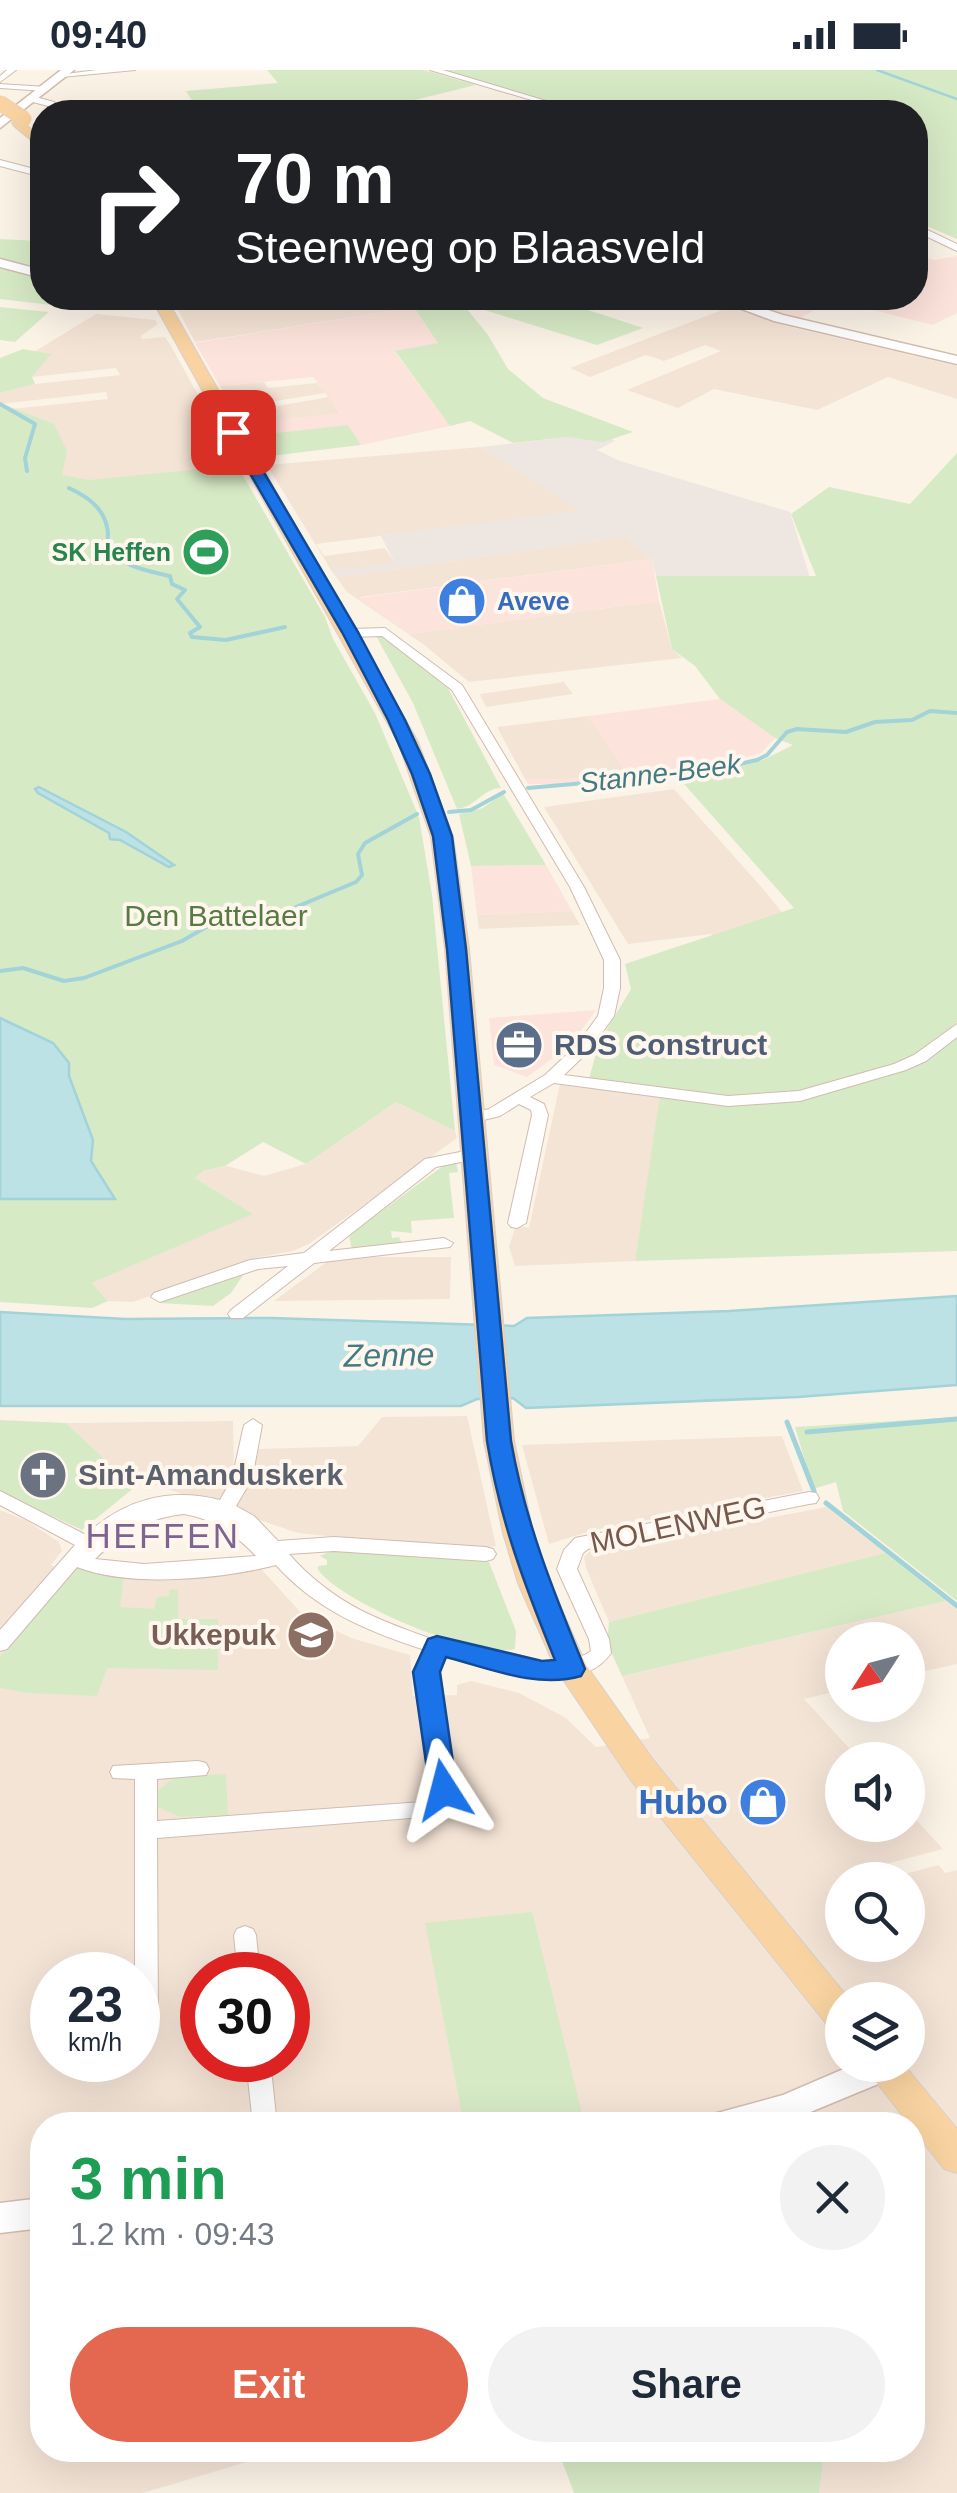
<!DOCTYPE html>
<meta charset="utf-8">
<style>
body{margin:0;font-family:Arial,sans-serif;background:#f2f2f3;color:#1f2937;height:100vh;display:flex;flex-direction:column;font-size:38px;white-space:nowrap}
*{box-sizing:border-box;margin:0}
p{font-size:32px;color:#747a83}
.icon{flex:none;width:55px;height:55px;fill:none;stroke:currentColor;stroke-width:2;stroke-linecap:round;stroke-linejoin:round}
.map{position:relative;flex:1;overflow:hidden}
.panel{position:absolute;left:30px;top:2042px;width:895px;height:350px;display:flex;flex-direction:column;background:#fff;border-radius:40px;box-shadow:0 10px 40px #0002}
.panel>*{flex:none}
.hud{position:absolute;left:30px;top:30px;width:898px;height:210px;border-radius:40px;box-shadow:0 10px 40px #0002;background:#202124;color:#fff;overflow:hidden}
.needle{width:65px;rotate:234deg}
.controls{position:absolute;left:825px;top:1552px;display:grid;gap:20px}
.controls a{display:grid;place-items:center;width:100px;height:100px;border-radius:50%;background:#fff;box-shadow:0 10px 40px #0002;font-size:50px}
.speed{position:absolute;left:30px;top:1882px;display:flex;gap:20px;font-size:50px;font-weight:700;text-align:center}
.speed>*{display:grid;place-content:center;width:130px;height:130px;border-radius:50%;background:#fff;box-shadow:0 10px 40px #0002;line-height:1}
.speed small{font-size:25px;font-weight:400}
.speed .limit{border:15px solid #d22;background:#fff;color:#111}
.pin{position:absolute;display:grid;place-items:center;width:85px;height:85px;color:#fff;margin:-42px;border-radius:20px;box-shadow:0 5px 15px #0006}
.me{position:absolute;width:110px;margin:-55px;rotate:351deg;stroke-linejoin:round;filter:drop-shadow(0 0 8px #0008)}
.turn{display:flex;align-items:center;gap:35px;height:210px;padding:0 40px;font-size:45px}
.turn .icon{width:130px;height:130px;stroke-width:2.5}
.turn b{display:block;font-size:70px;line-height:85px}
.round{display:grid;place-items:center;flex:none;width:105px;height:105px;border-radius:52px;background:#f2f2f3}
.summary{display:flex;align-items:center;justify-content:space-between;height:170px;padding:0 40px}
h1{font-size:60px;font-weight:800;line-height:75px;color:#1e9e55}
.button{display:flex;gap:20px;margin-top:auto;padding:20px 40px}
.button a{flex:1;height:115px;border-radius:60px;background:#e4674f;color:#fff;font-size:40px;font-weight:800;line-height:115px;text-align:center}
.button a+a{background:#f2f2f3;color:#1f2937}
.status{display:flex;justify-content:space-between;align-items:center;height:70px;padding:0 50px;background:#fff;direction:ltr}
.status svg{height:28px;fill:currentColor}
.map>svg:first-child{display:block}
.residential{fill:#f4e4d6;fill-rule:evenodd}
.commercial{fill:#fce3db}
.industrial{fill:#ede6e1}
.green{fill:#d7eac6}
.water{fill:#bce2e6;stroke:#a2d3d8;stroke-width:2.5}
.lines{fill:none;stroke-linecap:round;stroke-linejoin:round}
.stream-far2{stroke:#a2d3d8;stroke-width:2.5}
.stream-far1{stroke:#a2d3d8;stroke-width:4}
.stream{stroke:#a2d3d8;stroke-width:5}
.street-casing{stroke:#d0bcb0;stroke-width:2}
.secondary-casing{stroke:#d3bcae;stroke-width:3}
.primary-casing{stroke:#d9d0cd;stroke-width:2}
.street{fill:#fff;fill-rule:evenodd}
.secondary{fill:#fff;fill-rule:evenodd}
.primary{fill:#f9d3a1;fill-rule:evenodd}
.primary-bridge-casing{stroke:#d9d0cd;stroke-width:16;stroke-linecap:butt}
.primary-bridge{stroke:#f9d3a1;stroke-width:15}
.route{fill:#1a73e8;stroke:#114b97;stroke-width:2.5}
.labels{text-anchor:middle;stroke-width:8;stroke-linejoin:round;paint-order:stroke}
.far-leisure-label{font-size:25px;font-weight:bold;fill:#27864d;stroke:#fff7ee;text-anchor:end}
.far-shop-label{font-size:25px;font-weight:bold;fill:#366cbe;stroke:#fff7ee;text-anchor:start}
.far-water-label{font-size:28px;font-style:italic;fill:#427b82;stroke:#fff7ee}
.park-label{font-size:30px;fill:#577b43;stroke:#fff7ee}
.service-label{font-size:30px;font-weight:bold;fill:#4e5e75;stroke:#fff7ee;text-anchor:start}
.worship-label{font-size:30px;font-weight:bold;fill:#5b616d;stroke:#fff7ee;text-anchor:start}
.street-label{font-size:30px;fill:#76584c;stroke:#fff7ee}
.education-label{font-size:30px;font-weight:bold;fill:#785e54;stroke:#fff7ee;text-anchor:end}
.water-label{font-size:32px;font-style:italic;fill:#427b82;stroke:#fff7ee}
.quarter-label{font-size:35px;letter-spacing:2.5px;fill:#7f6492;stroke:#fff7ee}
.near-shop-label{font-size:35px;font-weight:bold;fill:#366cbe;stroke:#fff7ee;text-anchor:end}
</style>
<div class="status"><b>09:40</b><svg viewBox="0 0 49 12"><path d="M0 12V9h3v3zM5 12V6h3v6zM10 12V3h3v9zM15 12V0h3v12zM26 1h20v11H26zM47 4h2v5h-2z"/></svg></div>
<div class="map">
<svg width="957" height="2423" viewBox="0 0 957 2423">
<rect width="100%" height="100%" fill="#fcf3e7"/>
<path class="residential" d="M 172,228 L 408,228 L 415,237 L 171,276 L 239,399 L 75,417 L 47,408 L 53,354 L 11,339 L 108,329 L 106,322 L 0,334 L 0,323 L 35,314 L 120,305 L 116,298 L 32,307 L 38,296 L 24,288 L 96,244 L 155,250 L 158,254 L 141,266 L 142,269 L 165,267 L 171,276 L 195,272 Z
M 730,237 L 786,256 L 957,296 L 957,329 L 888,307 L 817,340 L 714,319 L 678,338 L 627,320 L 721,281 L 705,275 L 664,291 L 646,285 L 590,307 L 570,298 Z
M 264,312 L 268,318 L 317,313 L 330,328 L 340,344 L 241,354 L 236,343 L 329,327 L 325,323 L 233,338 L 220,316 Z
M 481,377 L 582,441 L 316,474 L 324,486 L 385,478 L 395,493 L 337,507 L 625,467 L 652,489 L 360,527 L 409,564 L 659,531 L 672,579 L 682,588 L 469,612 L 423,574 L 347,522 L 331,500 L 267,395 Z
M 564,612 L 573,624 L 486,637 L 480,624 Z
M 588,646 L 625,700 L 569,709 L 525,709 L 497,657 Z
M 674,719 L 764,820 L 785,846 L 716,871 L 711,864 L 628,874 L 544,737 Z
M 572,841 L 580,855 L 479,859 L 477,845 Z
M 560,1014 L 661,1025 L 635,1191 L 515,1196 L 509,1177 L 516,1155 L 529,1158 Z
M 396,1032 L 455,1061 L 457,1068 L 309,1174 L 293,1181 L 255,1188 L 133,1232 L 108,1231 L 92,1213 L 252,1144 L 195,1108 L 204,1101 L 227,1096 L 264,1106 L 306,1094 Z
M 375,1187 L 451,1187 L 450,1229 L 274,1231 L 328,1191 Z
M 467,1346 L 496,1476 L 459,1480 L 298,1463 L 144,1411 L 134,1416 L 66,1353 L 233,1351 L 234,1401 L 253,1399 L 259,1379 L 358,1376 L 382,1347 Z
M 782,1366 L 803,1421 L 594,1460 L 549,1474 L 522,1375 Z
M 826,1437 L 885,1483 L 609,1552 L 586,1498 L 584,1487 L 589,1482 Z
M 0,1440 L 27,1451 L 59,1472 L 62,1481 L 51,1495 L 74,1505 L 256,1493 L 302,1544 L 351,1568 L 410,1585 L 413,1626 L 457,1625 L 457,1615 L 471,1611 L 519,1623 L 566,1648 L 596,1677 L 650,1668 L 622,1606 L 946,1531 L 957,1540 L 957,1594 L 908,1605 L 908,1570 L 842,1570 L 842,1620 L 804,1629 L 860,1690 L 842,1690 L 842,1755 L 908,1755 L 908,1741 L 943,1779 L 863,1800 L 870,1810 L 842,1810 L 842,1875 L 908,1875 L 908,1810 L 882,1810 L 939,1795 L 945,1803 L 957,1800 L 957,2423 L 819,2423 L 825,2380 L 912,2380 L 912,2055 L 42,2055 L 42,2380 L 287,2380 L 143,2423 L 0,2423 ZM 52,1905 L 138,1905 L 138,1990 L 52,1990 ZM 202,1905 L 288,1905 L 288,1990 L 202,1990 ZM 842,1930 L 908,1930 L 908,1995 L 842,1995 Z"/>
<path class="commercial" d="M 915,183 L 934,190 L 957,186 L 957,243 L 933,255 L 832,230 L 797,250 L 729,228 L 915,228 Z
M 415,237 L 439,273 L 395,282 L 450,356 L 361,375 L 348,356 L 250,366 L 241,354 L 340,343 L 313,307 L 220,316 L 195,273 Z
M 652,489 L 659,531 L 409,564 L 358,528 Z
M 720,629 L 775,668 L 761,683 L 707,698 L 649,702 L 579,714 L 528,714 L 525,709 L 569,709 L 624,700 L 588,646 Z
M 546,795 L 572,841 L 477,845 L 471,796 Z
M 596,940 L 571,975 L 527,1007 L 494,995 L 489,948 Z"/>
<path class="industrial" d="M 603,363 L 615,371 L 597,380 L 620,391 L 790,442 L 810,508 L 656,506 L 652,489 L 625,467 L 337,507 L 331,500 L 395,493 L 381,466 L 580,441 L 481,377 Z"/>
<path class="green" d="M 267,0 L 424,0 L 476,15 L 386,37 L 399,42 L 199,42 L 186,21 L 278,13 Z
M 442,0 L 957,0 L 957,169 L 915,151 L 915,42 L 586,42 Z
M 0,169 L 38,171 L 42,176 L 42,228 L 71,228 L 60,236 L 0,229 Z
M 408,228 L 599,229 L 579,237 L 643,258 L 597,275 L 462,233 L 488,265 L 508,299 L 543,328 L 633,362 L 603,372 L 568,367 L 513,373 L 470,351 L 450,356 L 395,281 L 438,273 Z
M 0,237 L 49,242 L 15,272 L 0,270 Z
M 23,279 L 51,284 L 32,307 L 35,314 L 0,323 L 0,288 Z
M 0,333 L 54,354 L 67,381 L 62,405 L 89,410 L 229,396 L 233,405 L 242,404 L 325,547 L 333,569 L 375,643 L 419,747 L 432,825 L 455,1061 L 396,1032 L 306,1094 L 263,1072 L 225,1096 L 204,1101 L 195,1108 L 253,1144 L 92,1213 L 108,1231 L 92,1238 L 0,1232 Z
M 348,355 L 361,375 L 262,387 L 250,366 Z
M 957,383 L 957,952 L 945,964 L 957,966 L 957,1181 L 635,1191 L 660,1025 L 589,1009 L 599,972 L 631,919 L 625,894 L 794,838 L 677,706 L 763,690 L 793,675 L 775,668 L 720,629 L 695,596 L 672,579 L 656,506 L 816,506 L 791,444 L 829,417 L 910,434 Z
M 376,566 L 384,567 L 448,618 L 501,718 C 484,718 475,737 457,739 L 413,633 Z
M 503,723 L 546,795 L 471,796 L 459,744 L 483,738 Z
M 456,1092 L 458,1102 L 449,1103 L 454,1148 L 411,1151 L 412,1163 L 391,1161 L 392,1168 L 399,1167 L 403,1176 L 352,1180 L 349,1165 L 447,1093 Z
M 246,1201 L 231,1223 L 213,1236 L 159,1233 Z
M 957,1347 L 957,1531 L 843,1441 L 836,1412 L 813,1419 L 795,1357 Z
M 0,1350 L 66,1353 L 135,1417 L 82,1460 L 0,1422 Z
M 333,1480 L 489,1492 L 516,1561 L 515,1579 C 475,1589 344,1534 318,1500 L 318,1496 L 327,1495 L 327,1490 L 320,1486 Z
M 885,1483 L 946,1531 L 622,1606 L 607,1573 L 609,1552 Z
M 81,1491 L 125,1498 L 120,1537 L 154,1539 L 157,1527 L 169,1526 L 169,1520 L 178,1519 L 178,1549 L 218,1549 L 218,1600 L 107,1598 L 97,1626 L 28,1623 L 0,1618 L 0,1586 Z
M 226,1704 L 228,1745 L 180,1747 L 158,1737 L 157,1721 L 175,1707 Z
M 532,1842 L 585,2055 L 464,2055 L 425,1853 Z
M 558,2380 L 825,2380 L 819,2423 L 574,2423 Z"/>
<path class="water" d="M 39,717 L 126,762 L 174,795 L 169,797 L 120,770 L 110,769 L 109,763 L 38,723 L 35,719 Z
M 0,948 L 53,973 L 69,993 L 69,1006 L 93,1070 L 91,1091 L 115,1129 L 0,1129 Z
M 957,1226 L 957,1315 L 798,1327 L 526,1338 L 513,1328 L 477,1329 L 461,1336 L 0,1336 L 0,1242 L 125,1249 L 272,1248 L 514,1256 L 527,1248 L 729,1241 Z"/>
<g class="lines">
<path class="stream-far2" d="M 877,0 L 957,29"/>
<path class="stream-far1" d="M 0,334 L 35,354 L 25,388 L 27,401
M 69,418 C 86,426 103,437 107,457 C 109,462 107,468 108,473 C 116,497 150,501 170,506 L 172,514 L 185,520 L 177,529 L 200,557 L 190,563 L 192,567 L 226,570 L 285,557
M 528,718 L 699,703 L 757,690 L 767,685 L 787,662 L 797,659 L 846,662 L 875,652 L 912,650 L 930,641 L 957,643
M 449,742 L 471,740 L 504,722
M 0,901 L 23,898 L 64,911 L 84,908 L 182,871 L 208,856 L 277,845 L 356,812 L 362,805 L 358,784 L 365,773 L 417,744"/>
<path class="stream" d="M 787,1352 L 814,1421
M 807,1362 L 957,1349
M 826,1433 L 957,1536"/>
<g class="street-casing">
<path id="street" d="M 7,0 L 16,0 L 0,12 L 0,6 Z
M 97,0 L 135,0 L 62,7 L 58,5 Z
M 430,0 L 443,0 L 583,42 L 572,42 Z
M 0,14 L 46,17 L 50,19 L 46,21 L 0,18 Z
M 32,26 L 54,32 L 63,42 L 55,42 L 48,36 L 29,31 Z
M 0,90 L 42,101 L 42,107 L 0,96 Z
M 915,154 L 957,174 L 957,181 L 915,161 Z
M 385,558 L 462,615 L 584,817 L 620,890 L 620,918 L 614,946 L 589,981 L 564,1005 L 728,1026 L 799,1021 L 894,994 L 914,985 L 957,954 L 957,967 L 926,991 L 906,1000 L 800,1031 L 728,1036 L 554,1013 L 530,1027 L 544,1034 L 548,1045 L 526,1153 L 517,1158 L 511,1157 L 508,1153 L 532,1045 L 531,1040 L 519,1034 L 500,1046 L 471,1053 L 463,1048 L 465,1045 L 489,1039 L 545,1005 L 577,975 L 598,946 L 604,918 L 604,890 L 570,817 L 452,620 L 382,566 L 350,567 L 344,563 L 350,559 Z
M 475,1079 L 483,1084 L 481,1088 L 436,1097 L 329,1181 L 444,1168 L 453,1173 L 450,1177 L 314,1193 L 243,1248 L 231,1248 L 228,1244 L 231,1240 L 288,1196 L 258,1199 L 160,1232 L 151,1227 L 154,1223 L 250,1190 L 304,1183 L 425,1089 Z
M 253,1349 L 262,1355 L 252,1409 L 236,1436 L 254,1446 L 278,1471 L 334,1467 L 486,1477 L 493,1479 L 496,1484 L 493,1489 L 486,1491 L 334,1481 L 289,1484 C 309,1507 335,1527 362,1541 C 409,1564 546,1614 591,1581 L 589,1569 L 557,1499 L 564,1480 L 575,1468 L 809,1422 L 816,1423 L 819,1428 L 816,1433 L 809,1434 L 588,1479 L 583,1483 L 577,1499 L 609,1569 L 611,1583 C 579,1630 487,1599 443,1586 L 437,1602 L 455,1720 L 449,1734 L 436,1746 L 157,1768 L 158,1954 L 154,1961 L 146,1964 L 138,1960 L 138,1905 L 135,1905 L 135,1709 L 113,1708 L 110,1702 L 113,1696 L 198,1691 L 206,1693 L 209,1699 L 206,1705 L 157,1709 L 157,1751 L 423,1732 L 433,1720 L 417,1602 L 425,1580 C 369,1562 316,1540 276,1495 C 222,1509 130,1518 77,1497 L 7,1579 L 0,1581 L 0,1560 L 75,1475 L 0,1435 L 0,1421 L 86,1465 C 124,1429 170,1417 220,1430 L 232,1409 L 244,1355 ZM 184,1444 C 214,1449 235,1464 256,1486 L 144,1494 L 95,1489 C 121,1463 148,1448 184,1444 Z
M 245,1856 L 253,1859 L 256,1865 L 260,1905 L 238,1905 L 234,1865 L 237,1859 Z
M 246,1990 L 270,1990 L 277,2055 L 253,2055 Z"/>
</g>
<g class="secondary-casing">
<path id="secondary" d="M 61,0 L 74,0 L 0,58 L 0,48 Z
M 0,189 L 42,200 L 42,208 L 0,197 Z
M 712,228 L 732,228 L 783,245 L 957,286 L 957,294 L 774,251 Z
M 853,1995 L 900,1997 L 895,2007 L 779,2055 L 705,2055 L 710,2045 L 783,2025 Z
M 42,2128 L 42,2158 L 0,2163 L 0,2133 Z"/>
</g>
<g class="primary-casing">
<path id="primary" d="M 19,49 L 42,68 L 42,79 L 14,56 L 12,53 Z
M 151,228 L 166,228 L 418,672 L 453,767 L 469,879 L 514,1371 L 533,1463 L 550,1513 L 586,1595 L 654,1691 L 850,1930 L 842,1930 L 842,1961 L 829,1957 L 630,1709 L 556,1599 L 518,1513 L 503,1463 L 484,1371 L 445,879 L 431,767 L 398,672 Z
M 863,1995 L 904,1995 L 957,2059 L 957,2103 L 944,2099 Z"/>
</g>
<use href="#street" class="street"/>
<use href="#secondary" class="secondary"/>
<use href="#primary" class="primary"/>
<g class="primary-bridge-casing">
<path id="primary-bridge" d="M 0,33 L 24,49"/>
</g>
<use href="#primary-bridge" class="primary-bridge"/>
</g>
<path class="route" d="M 228,359 L 240,362 L 358,562 L 405,650 L 430,704 L 452,766 L 466,879 L 511,1371 C 525,1452 554,1523 585,1599 L 581,1606 C 538,1619 488,1598 446,1587 L 440,1602 L 457,1720 L 453,1728 L 444,1731 L 434,1728 L 430,1720 L 413,1602 L 428,1569 L 437,1566 L 542,1591 L 555,1590 C 525,1516 500,1451 487,1371 L 447,879 L 433,766 L 412,704 L 388,650 L 342,562 L 226,362 Z"/>
<defs>
<g id="stadium-disc" transform="scale(2.5)"><circle r="9.5" fill="#2e9e5b" stroke="#fff7ee"/><path d="M0-5a6.5 5 0 1 0 0 10a6.5 5 0 1 0 0-10ZM-3.5-1.8h7v3.6h-7Z" fill="#fff"/></g>
<g id="shop-disc" transform="scale(2.5)"><circle r="9.5" fill="#3f7fe0" stroke="#fff7ee"/><path d="M-5-2.5h2.3a2.7 3.5 0 0 1 5.4 0H5L5.5 6h-11ZM-1.5-2.5h3a1.5 2.3 0 0 0-3 0Z" fill="#fff"/></g>
<g id="office-disc" transform="scale(2.5)"><circle r="9.5" fill="#5c6f8a" stroke="#fff7ee"/><path d="M-6-3h4V-5.5h4V-3h4V5H-6ZM-1-4.5V-3h2v-1.5ZM-6 0V1H6V0Z" fill="#fff"/></g>
<g id="church-disc" transform="scale(2.5)"><circle r="9.5" fill="#6b7280" stroke="#fff7ee"/><path d="M-1.2-6h2.4v3.5h3.3v2.4h-3.3V6h-2.4V-.1h-3.3v-2.4h3.3Z" fill="#fff"/></g>
<g id="school-disc" transform="scale(2.5)"><circle r="9.5" fill="#8d6e63" stroke="#fff7ee"/><path d="M0-5L7-2L0 1L-7-2ZM-4 1L0 2.5L4 1V4Q0 6-4 4Z" fill="#fff"/></g>
</defs>
<g fill-rule="evenodd">
<use href="#stadium-disc" x="206" y="482"/>
<use href="#shop-disc" x="462" y="531"/>
<use href="#office-disc" x="519" y="975"/>
<use href="#church-disc" x="43" y="1405"/>
<use href="#school-disc" x="311" y="1565"/>
<use href="#shop-disc" x="763" y="1732"/>
</g>
<g class="labels">
<g class="far-leisure-label">
<text x="171" y="491">SK Heffen</text>
</g>
<g class="far-shop-label">
<text x="497" y="540">Aveve</text>
</g>
<g class="far-water-label">
<text transform="translate(660 703) rotate(-7)" y="10">Stanne-Beek</text>
</g>
<g class="park-label">
<text x="216" y="856">Den Battelaer</text>
</g>
<g class="service-label">
<text x="554" y="985">RDS Construct</text>
</g>
<g class="worship-label">
<text x="78" y="1415">Sint-Amanduskerk</text>
</g>
<g class="street-label">
<text transform="translate(678 1455) rotate(-12)" y="10">MOLENWEG</text>
</g>
<g class="education-label">
<text x="276" y="1575">Ukkepuk</text>
</g>
<g class="water-label">
<text transform="translate(389 1285) rotate(-1)" y="11">Zenne</text>
</g>
<g class="quarter-label">
<text x="163" y="1478">HEFFEN</text>
</g>
<g class="near-shop-label">
<text x="728" y="1744">Hubo</text>
</g>
</g>
</svg>
<div class="controls">
<a><svg class="needle" viewBox="-14 -14 28 28"><path d="M0-13l5 13h-10z" fill="#e53935"/><path d="M0 13l5-13h-10z" fill="#747a83"/></svg></a>
<a><svg class="icon" aria-label="sound" viewBox="0 0 24 24"><path d="M4 9h4l5-4v14l-5-4H4zM17 9q2 3 0 6"/></svg></a>
<a><svg class="icon" aria-label="search" viewBox="0 0 24 24"><circle cx="10" cy="10" r="6"/><path d="M15 15l6 6"/></svg></a>
<a><svg class="icon" aria-label="layers" viewBox="0 0 24 24"><path d="M12 4l9 5-9 5-9-5zM3 14l9 5 9-5"/></svg></a>
</div>
<div class="speed"><div>23<small>km/h</small></div><div class="limit">30</div></div>
<div class="pin" style="left:233px;top:362px;background:#d93025"><svg class="icon" aria-label="arrive" viewBox="0 0 24 24"><path d="M6 21V4h12l-3 4 3 4H6"/></svg></div>
<svg class="me" style="left:444px;top:1720px" viewBox="-20 -20 40 40"><path d="M0-17L14 15 0 8-14 15z" fill="#1a73e8" stroke="#fff" stroke-width="4"/></svg>
<div class="hud">
<div class="turn"><svg class="icon" aria-label="right" viewBox="0 0 24 24"><path d="M7 20v-9h11M14 6l5 5-5 5"/></svg><div><b>70 m</b>Steenweg op Blaasveld</div></div>
</div>
<section class="panel">
<div class="summary"><div><h1>3 min</h1><p>1.2 km · 09:43</p></div><a class="round"><svg class="icon" aria-label="close" viewBox="0 0 24 24"><path d="M6 6l12 12M18 6L6 18"/></svg></a></div>
<div class="button"><a>Exit</a><a>Share</a></div>
</section>
</div>
